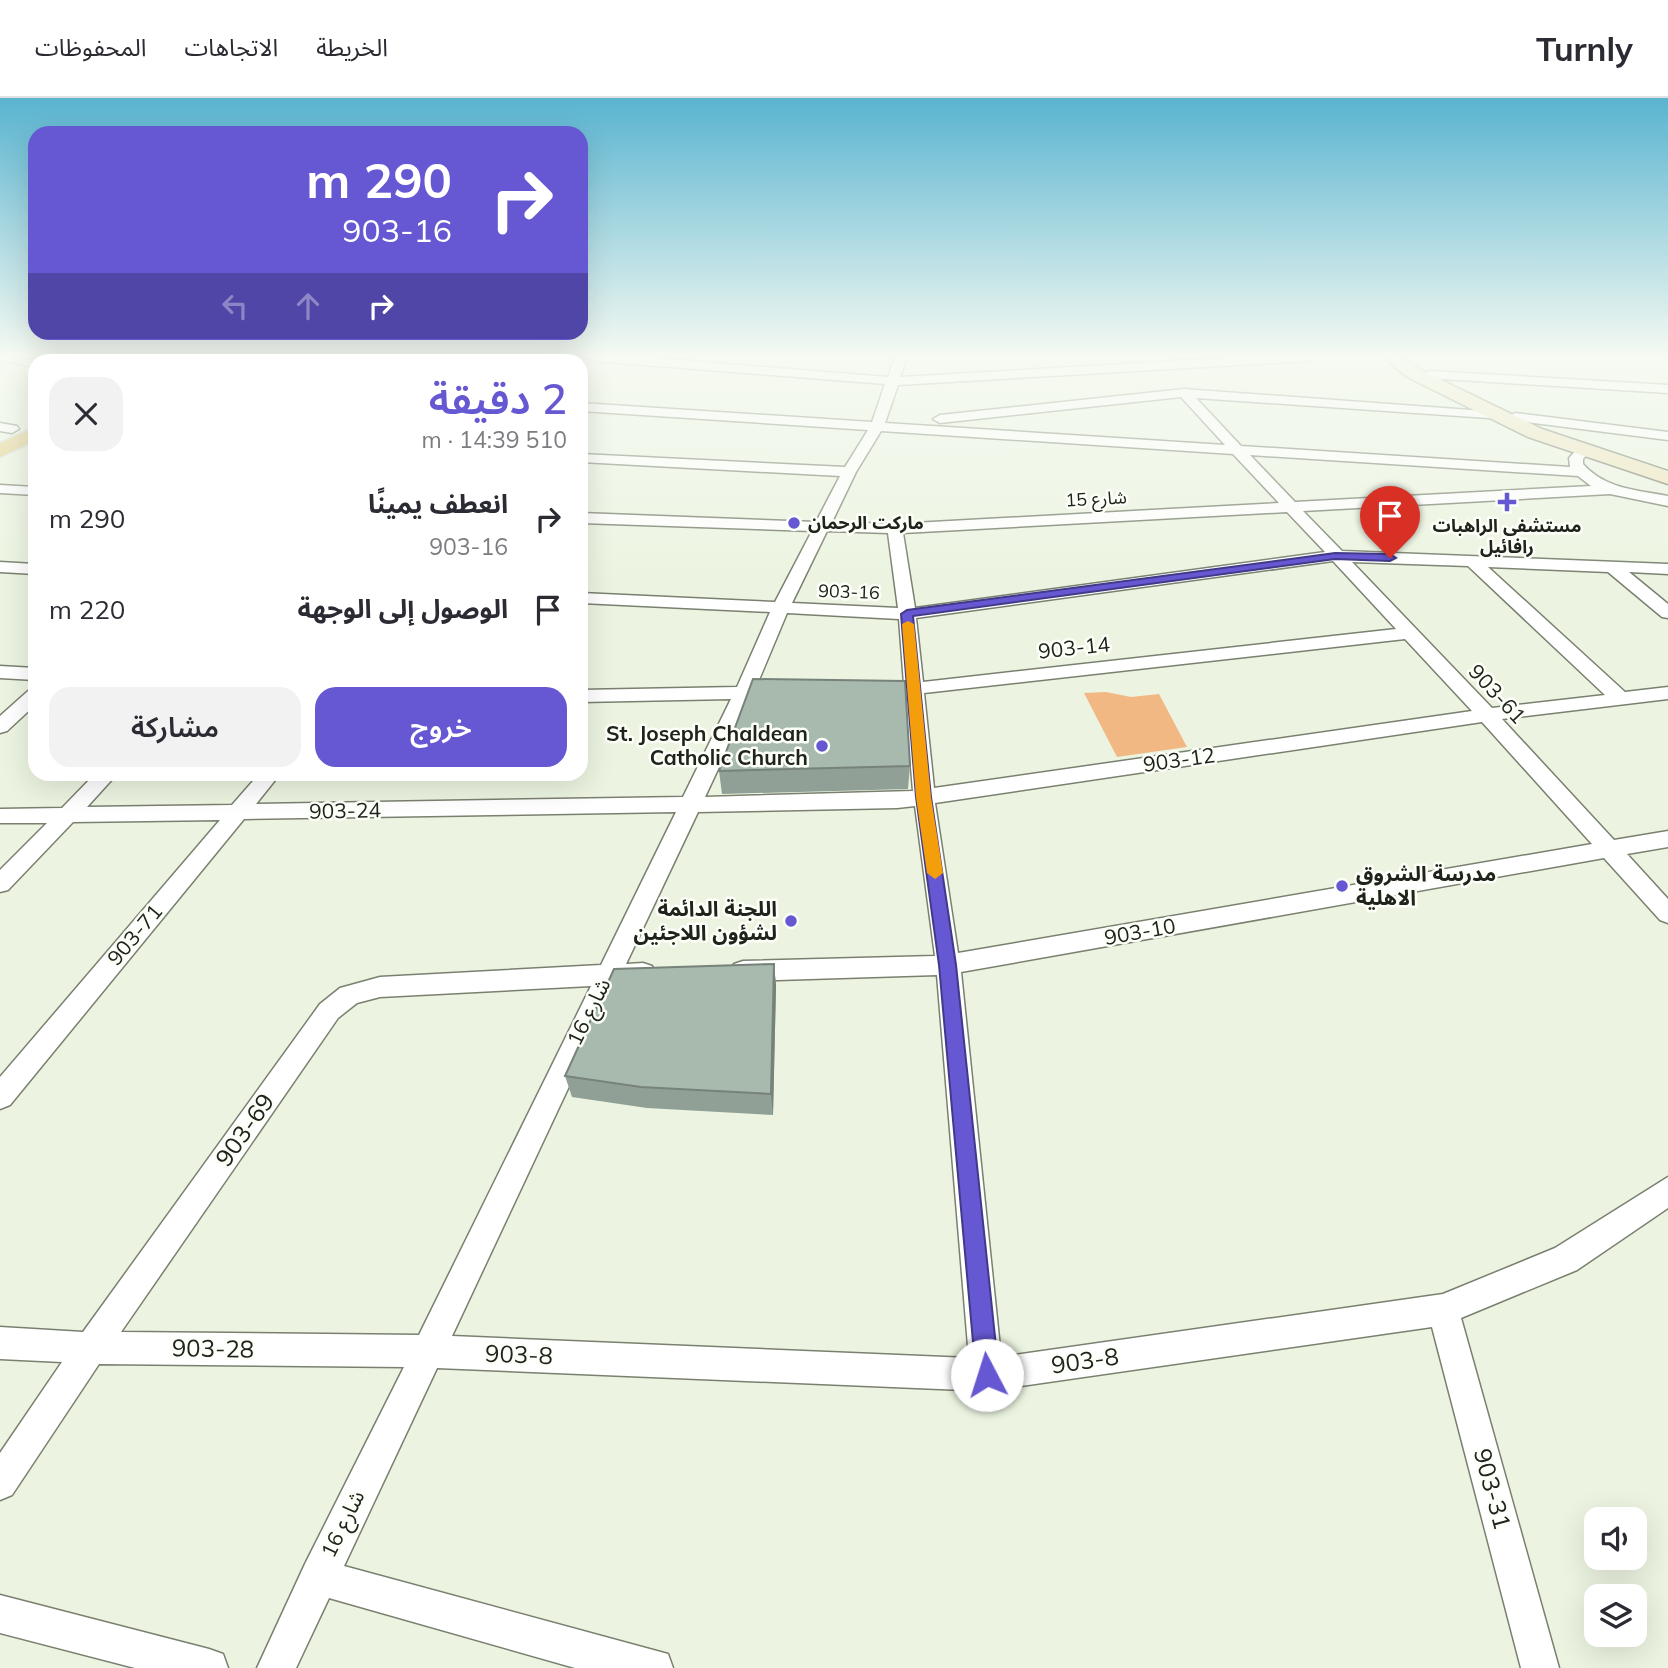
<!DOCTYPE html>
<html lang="ar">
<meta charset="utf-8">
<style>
body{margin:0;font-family:Mulish,"Noto Sans Arabic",sans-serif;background:#f2f2f3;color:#2b2b33;direction:rtl;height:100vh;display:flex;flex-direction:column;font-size:26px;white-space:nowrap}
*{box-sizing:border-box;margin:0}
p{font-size:23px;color:#7c7c81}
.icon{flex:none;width:38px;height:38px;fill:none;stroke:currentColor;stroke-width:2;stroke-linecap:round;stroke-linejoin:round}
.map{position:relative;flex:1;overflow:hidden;direction:ltr}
.drawer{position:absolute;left:28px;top:256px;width:560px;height:427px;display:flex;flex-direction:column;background:#fff;border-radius:21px;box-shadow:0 7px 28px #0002;direction:rtl}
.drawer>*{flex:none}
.hud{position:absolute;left:28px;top:28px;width:560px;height:214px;border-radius:21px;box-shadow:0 7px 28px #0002;direction:rtl;background:#6558d2;color:#fff;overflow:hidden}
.fabs{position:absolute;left:1584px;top:1409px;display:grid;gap:14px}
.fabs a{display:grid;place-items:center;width:63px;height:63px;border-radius:14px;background:#fff;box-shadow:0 7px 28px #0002;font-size:35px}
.pin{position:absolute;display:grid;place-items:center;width:60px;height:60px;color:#fff;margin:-72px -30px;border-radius:50% 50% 50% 0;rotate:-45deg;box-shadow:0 0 7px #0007}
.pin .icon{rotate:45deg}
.me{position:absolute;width:77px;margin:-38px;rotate:355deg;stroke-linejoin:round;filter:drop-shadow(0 0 5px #0008)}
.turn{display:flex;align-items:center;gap:24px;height:147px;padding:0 21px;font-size:32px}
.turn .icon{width:91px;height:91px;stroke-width:2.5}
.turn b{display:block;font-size:49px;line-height:60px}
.lanes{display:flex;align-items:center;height:66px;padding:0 21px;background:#0003;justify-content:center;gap:35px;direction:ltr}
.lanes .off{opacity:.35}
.round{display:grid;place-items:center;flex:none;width:74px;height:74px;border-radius:21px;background:#f2f2f3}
.head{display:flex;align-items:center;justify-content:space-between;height:119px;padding:0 21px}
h1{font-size:42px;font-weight:600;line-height:52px;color:#6558d2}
.action{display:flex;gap:14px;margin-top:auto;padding:14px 21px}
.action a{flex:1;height:80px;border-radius:21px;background:#6558d2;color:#fff;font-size:28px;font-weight:600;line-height:80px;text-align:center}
.action a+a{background:#f2f2f3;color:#2b2b33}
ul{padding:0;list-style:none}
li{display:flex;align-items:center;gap:21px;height:91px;padding:0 21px}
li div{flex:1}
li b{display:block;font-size:26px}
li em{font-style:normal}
header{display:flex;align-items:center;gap:42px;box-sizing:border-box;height:98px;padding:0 35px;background:#fff;border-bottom:2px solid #e1e1e2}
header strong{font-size:33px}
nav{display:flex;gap:38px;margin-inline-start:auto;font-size:24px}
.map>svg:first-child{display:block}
.green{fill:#f2b884}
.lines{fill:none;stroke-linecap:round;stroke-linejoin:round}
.minor-casing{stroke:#79806f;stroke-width:3}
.secondary-casing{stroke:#79806f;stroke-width:3}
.primary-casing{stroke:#dbdcdb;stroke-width:3}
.minor{fill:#fff;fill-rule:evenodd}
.secondary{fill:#efe5bf;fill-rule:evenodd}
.primary{fill:#dfcb7f;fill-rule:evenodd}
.wall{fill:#90a096}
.shaded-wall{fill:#76827a}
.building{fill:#a8baae;stroke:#76827a;stroke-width:2}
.route{fill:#6558d2;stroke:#423988;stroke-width:2}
.slow{fill:#f59e0b}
.poi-dot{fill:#6558d2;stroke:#fcfff7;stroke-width:2.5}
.labels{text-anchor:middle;stroke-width:5;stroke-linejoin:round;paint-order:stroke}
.far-street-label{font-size:18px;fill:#20231c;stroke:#fcfff7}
.far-poi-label{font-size:18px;font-weight:bold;fill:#20231c;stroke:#fcfff7;text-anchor:start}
.street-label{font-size:21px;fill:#20231c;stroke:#fcfff7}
.poi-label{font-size:21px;font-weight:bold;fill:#20231c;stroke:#fcfff7;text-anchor:end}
.near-street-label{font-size:24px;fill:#20231c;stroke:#fcfff7}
</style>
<header>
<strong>Turnly</strong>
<nav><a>الخريطة</a><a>الاتجاهات</a><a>المحفوظات</a></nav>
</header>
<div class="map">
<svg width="1668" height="1570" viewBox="0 0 1668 1570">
<rect width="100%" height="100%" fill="#ecf4e1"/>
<path class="green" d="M 1106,594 L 1131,599 L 1159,596 L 1187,649 L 1117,659 L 1084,595 Z"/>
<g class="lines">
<g class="minor-casing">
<path id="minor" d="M 0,259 L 39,262 L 35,262 L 35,269 L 0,262 Z
M 397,259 L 411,259 L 408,262 L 395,262 Z
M 589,259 L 641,259 L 888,279 L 895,259 L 907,259 L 900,279 L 1244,259 L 1314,259 L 1308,263 L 898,287 L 885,325 L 1225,347 L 1181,299 L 940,325 L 933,321 L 940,317 L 1184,291 L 1498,314 L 1505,318 L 1503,321 L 1196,300 L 1241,348 L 1570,369 L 1569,360 L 1578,350 L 1583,349 L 1590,353 L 1583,361 L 1583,366 C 1605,391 1637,392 1668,398 L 1668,408 L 1610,396 L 1303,413 L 1342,453 L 1668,466 L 1668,476 L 1629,474 L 1668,506 L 1668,520 L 1662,519 L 1608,474 L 1488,469 L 1625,594 L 1668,589 L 1668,601 L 1502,621 L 1614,742 L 1668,733 L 1668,749 L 1627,756 L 1668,801 L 1668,825 L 1660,822 L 1604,760 L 961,874 L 1001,1259 L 1443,1196 L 1555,1150 L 1668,1079 L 1668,1110 L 1577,1172 L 1461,1220 L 1559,1570 L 1521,1570 L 1432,1229 L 987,1293 L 437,1270 L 344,1468 L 668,1556 L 673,1570 L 575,1570 L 329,1500 L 296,1570 L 257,1570 L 305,1466 L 404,1269 L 99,1266 L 12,1397 L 0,1402 L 0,1355 L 62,1264 L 0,1261 L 0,1229 L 83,1234 L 320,906 L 340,890 L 380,879 L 601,867 L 676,714 L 244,721 L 10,1007 L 0,1011 L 0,979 L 220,722 L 73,724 L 8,792 L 0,794 L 0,772 L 47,725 L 0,725 L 0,711 L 62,710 L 95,676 L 117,676 L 87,709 L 232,707 L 259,676 L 280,676 L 256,706 L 683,699 L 731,601 L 581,604 L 581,592 L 737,589 L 770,514 L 581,505 L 581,495 L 775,504 L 812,433 L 581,425 L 581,415 L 816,424 L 840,378 L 581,364 L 581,356 L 845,369 L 868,332 L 581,313 L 581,305 L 872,324 L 885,286 L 595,263 ZM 881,333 L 1233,356 L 1279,405 L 895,426 L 832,424 L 856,374 ZM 1250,357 L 1578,378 L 1591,388 L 1295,404 ZM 1287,414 L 1325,454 L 915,510 L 903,435 ZM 827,433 L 888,435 L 898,510 L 792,505 ZM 1333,463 L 1396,531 L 923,584 L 916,520 ZM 1352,464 L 1468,468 L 1605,597 L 1492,610 ZM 787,515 L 899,521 L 904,586 L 892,588 L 890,592 L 892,596 L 905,597 L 913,693 L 705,699 L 751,601 L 763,599 L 765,595 L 756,589 ZM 1405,541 L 1472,613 L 934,690 L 924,595 ZM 1482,624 L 1592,746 L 958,855 L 935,705 ZM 915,708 L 935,858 L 743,863 L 734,866 L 731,873 L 734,880 L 743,883 L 937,877 L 969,1260 L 452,1238 L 617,886 L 652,882 L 655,875 L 652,868 L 643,865 L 626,866 L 698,714 L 897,710 ZM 591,888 L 419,1237 L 121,1234 L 338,920 L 357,905 L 380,899 Z
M 1431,273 L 1668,287 L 1668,295 L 1427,280 L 1427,274 Z
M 1515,315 L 1668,334 L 1668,342 L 1510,322 L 1508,319 Z
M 0,325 L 17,328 L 19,331 L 12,335 L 0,333 Z
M 0,387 L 35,389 L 35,397 L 0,395 Z
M 0,464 L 35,466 L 35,476 L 0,474 Z
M 0,568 L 35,570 L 35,582 L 0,580 Z
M 35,591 L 35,607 L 7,633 L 0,635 L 0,618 L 28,593 Z
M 0,1497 L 209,1551 L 223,1556 L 228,1570 L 135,1570 L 0,1535 Z"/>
</g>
<g class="secondary-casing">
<path id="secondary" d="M 1383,259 L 1402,259 L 1419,271 L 1542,331 L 1668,373 L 1668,386 L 1528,339 L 1407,279 Z"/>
</g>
<g class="primary-casing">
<path id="primary" d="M 144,259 L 167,259 L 165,262 L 142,262 Z
M 35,329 L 35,343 L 0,359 L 0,345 Z"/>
</g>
<use href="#minor" class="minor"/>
<use href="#secondary" class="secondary"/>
<use href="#primary" class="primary"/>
</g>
<path class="wall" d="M 910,668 L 908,691 L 722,696 L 719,673 Z
M 774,866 L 776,888 L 773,1017 L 647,1010 L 572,999 L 565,978 Z"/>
<path class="shaded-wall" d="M 774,866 L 776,888 L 773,1017 L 771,996 Z"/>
<path class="building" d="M 753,581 L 905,583 L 910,668 L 719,673 Z
M 774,866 L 771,996 L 641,989 L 565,978 L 614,871 Z"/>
<linearGradient id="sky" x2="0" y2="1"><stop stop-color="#59b4d0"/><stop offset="0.54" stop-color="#f6faf2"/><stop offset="1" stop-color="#f6faf2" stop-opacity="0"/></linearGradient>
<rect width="1668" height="479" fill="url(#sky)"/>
<path class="route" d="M 1335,455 L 1390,456 L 1396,460 L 1390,463 L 1335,461 L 913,518 L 931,699 L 956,867 L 999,1277 L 995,1285 L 987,1288 L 979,1285 L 976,1277 L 939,867 L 916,699 L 901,516 L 907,512 Z"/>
<path class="slow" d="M 908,523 L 914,526 L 931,699 L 943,775 L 935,781 L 927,775 L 916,699 L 902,526 Z"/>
<g class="poi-dot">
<path d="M1503.5 393.5h7v7h7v7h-7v7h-7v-7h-7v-7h7z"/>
<circle cx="794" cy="425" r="7"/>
<circle cx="822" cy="648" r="7"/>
<circle cx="1342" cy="788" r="7"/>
<circle cx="791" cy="823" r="7"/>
</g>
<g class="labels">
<g class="far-street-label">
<text transform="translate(1096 401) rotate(-3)" y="6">شارع 15</text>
<text transform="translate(849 494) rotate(2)" y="6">903-16</text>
</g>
<g class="far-poi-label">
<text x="808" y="431">ماركت الرحمان</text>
<text x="1507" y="434" text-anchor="middle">مستشفى الراهبات<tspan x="1507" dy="21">رافائيل</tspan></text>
</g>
<g class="street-label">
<text transform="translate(1074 550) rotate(-6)" y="7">903-14</text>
<text transform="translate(1497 596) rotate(47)" y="7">903-61</text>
<text transform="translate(1179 662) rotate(-8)" y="7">903-12</text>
<text transform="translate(345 713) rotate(-1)" y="7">903-24</text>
<text transform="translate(1140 834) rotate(-10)" y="7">903-10</text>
<text transform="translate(135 837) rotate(-50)" y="7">903-71</text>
<text transform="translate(589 914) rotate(-64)" y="7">شارع 16</text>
<text transform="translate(343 1426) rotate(-64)" y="7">شارع 16</text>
</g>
<g class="poi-label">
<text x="808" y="643">St. Joseph Chaldean<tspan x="808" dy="24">Catholic Church</tspan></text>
<text x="1356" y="783" text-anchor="start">مدرسة الشروق<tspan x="1356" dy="24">الاهلية</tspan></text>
<text x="777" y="818">اللجنة الدائمة<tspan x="777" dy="24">لشؤون اللاجئين</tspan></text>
</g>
<g class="near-street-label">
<text transform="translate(245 1032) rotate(-55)" y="8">903-69</text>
<text transform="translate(213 1251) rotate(1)" y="8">903-28</text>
<text transform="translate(519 1257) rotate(2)" y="8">903-8</text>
<text transform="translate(1085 1263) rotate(-8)" y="8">903-8</text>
<text transform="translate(1492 1391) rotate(75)" y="8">903-31</text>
</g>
</g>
</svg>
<div class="fabs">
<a><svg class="icon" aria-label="sound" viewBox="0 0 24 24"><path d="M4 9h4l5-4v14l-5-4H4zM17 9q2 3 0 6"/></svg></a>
<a><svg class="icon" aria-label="layers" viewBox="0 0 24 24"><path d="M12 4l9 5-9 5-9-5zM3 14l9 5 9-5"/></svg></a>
</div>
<div class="pin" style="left:1390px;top:460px;background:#d93025"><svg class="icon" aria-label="arrive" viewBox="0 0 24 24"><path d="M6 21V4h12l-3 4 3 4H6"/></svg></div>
<svg class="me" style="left:987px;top:1277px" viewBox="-20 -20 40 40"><circle r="19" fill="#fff"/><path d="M0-13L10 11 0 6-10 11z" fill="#6558d2"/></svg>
<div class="hud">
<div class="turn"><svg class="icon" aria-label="right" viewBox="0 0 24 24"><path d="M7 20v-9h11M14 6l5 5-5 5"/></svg><div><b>290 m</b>903-16</div></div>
<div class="lanes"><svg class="icon off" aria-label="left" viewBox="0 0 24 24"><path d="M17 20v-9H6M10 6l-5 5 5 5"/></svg><svg class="icon off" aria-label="ahead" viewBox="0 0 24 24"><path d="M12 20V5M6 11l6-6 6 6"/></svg><svg class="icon" aria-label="right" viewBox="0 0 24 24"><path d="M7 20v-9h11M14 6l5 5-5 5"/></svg></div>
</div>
<section class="drawer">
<div class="head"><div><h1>2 دقيقة</h1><p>510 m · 14:39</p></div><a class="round"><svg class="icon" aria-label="close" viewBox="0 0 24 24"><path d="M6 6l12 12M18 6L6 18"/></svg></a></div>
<ul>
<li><svg class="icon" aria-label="right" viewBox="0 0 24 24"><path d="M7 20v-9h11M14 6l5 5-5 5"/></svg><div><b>انعطف يمينًا</b><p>903-16</p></div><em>290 m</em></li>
<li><svg class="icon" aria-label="arrive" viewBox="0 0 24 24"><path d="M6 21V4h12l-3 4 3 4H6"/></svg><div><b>الوصول إلى الوجهة</b></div><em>220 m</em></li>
</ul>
<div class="action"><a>خروج</a><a>مشاركة</a></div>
</section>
</div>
